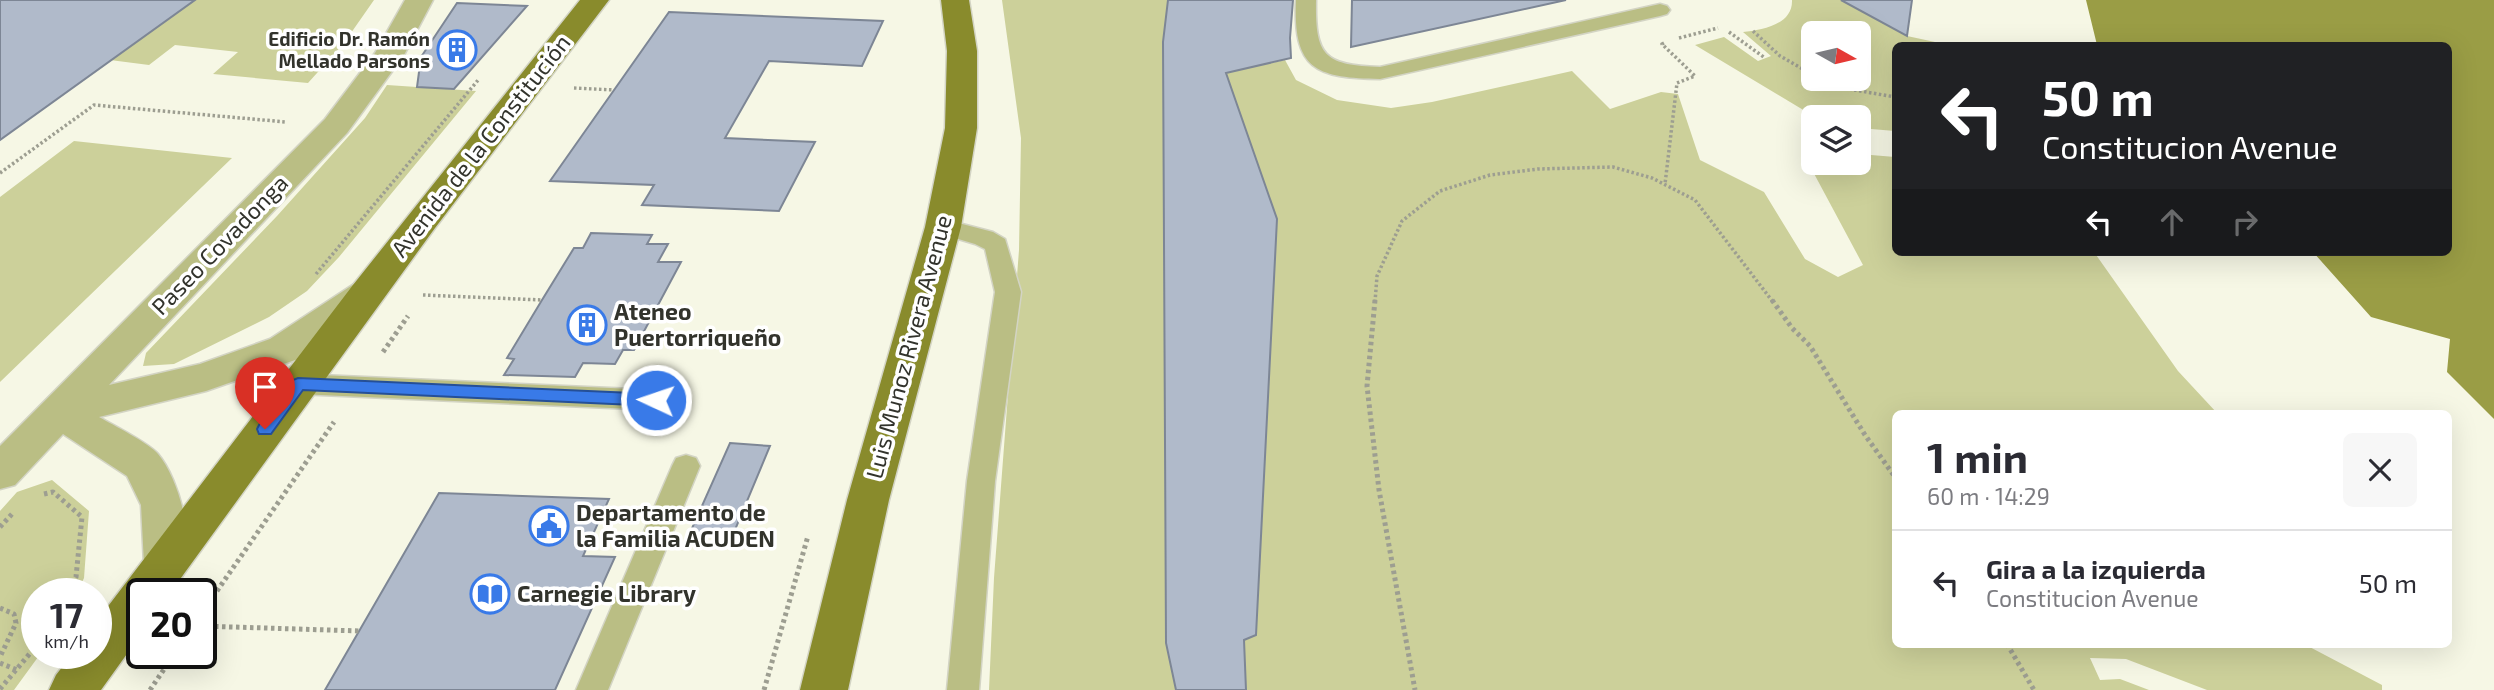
<!DOCTYPE html>
<html lang="es">
<meta charset="utf-8">
<style>
body{margin:0;font-family:"Exo 2",sans-serif;background:#f7f7f7;color:#2b2b33;height:100vh;display:flex;flex-direction:column;font-size:26px;white-space:nowrap}
*{box-sizing:border-box;margin:0}
p{font-size:23px;color:#7c7c81}
.icon{flex:none;width:38px;height:38px;fill:none;stroke:currentColor;stroke-width:2;stroke-linecap:round;stroke-linejoin:round}
.map{position:relative;flex:1;overflow:hidden}
.panel{position:absolute;left:1892px;top:410px;width:560px;height:238px;display:flex;flex-direction:column;background:#fff;border-radius:10px;box-shadow:0 7px 28px #0002}
.panel>*{flex:none}
.guide{position:absolute;left:1892px;top:42px;width:560px;height:214px;border-radius:10px;box-shadow:0 7px 28px #0002;background:#202124;color:#fff;overflow:hidden}
.needle{width:46px;rotate:98deg}
.tools{position:absolute;left:1801px;top:21px;display:grid;gap:14px}
.tools a{display:grid;place-items:center;width:70px;height:70px;border-radius:10px;background:#fff;box-shadow:0 7px 28px #0002;font-size:35px}
.speed{position:absolute;left:21px;top:578px;display:flex;gap:14px;font-size:35px;font-weight:700;text-align:center}
.speed>*{display:grid;place-content:center;width:91px;height:91px;border-radius:50%;background:#fff;box-shadow:0 7px 28px #0002;line-height:1}
.speed small{font-size:18px;font-weight:400}
.speed .limit{border:4px solid #111;border-radius:10px;background:#fff;color:#111}
.pin{position:absolute;display:grid;place-items:center;width:60px;height:60px;color:#fff;margin:-72px -30px;border-radius:50% 50% 50% 0;rotate:-45deg;box-shadow:0 0 7px #0007}
.pin .icon{rotate:45deg}
.me{position:absolute;width:77px;margin:-38px;rotate:273deg;stroke-linejoin:round;filter:drop-shadow(0 0 5px #0008)}
.turn{display:flex;align-items:center;gap:24px;height:147px;padding:0 35px;font-size:32px}
.turn .icon{width:91px;height:91px;stroke-width:2.5}
.turn b{display:block;font-size:49px;line-height:60px}
.lanes{display:flex;align-items:center;height:66px;padding:0 35px;background:#0003;justify-content:center;gap:35px;direction:ltr}
.lanes .off{opacity:.35}
.round{display:grid;place-items:center;flex:none;width:74px;height:74px;border-radius:10px;background:#f7f7f7}
.summary{display:flex;align-items:center;justify-content:space-between;height:119px;padding:0 35px}
h1{font-size:42px;font-weight:700;line-height:52px}
ul{padding:0;list-style:none}
li{display:flex;align-items:center;gap:21px;height:105px;padding:0 35px;border-top:2px solid #e1e1e2}
li div{flex:1}
li b{display:block;font-size:26px}
li em{font-style:normal}
.map>svg:first-child{display:block}
.green{fill:#ccd09a;fill-rule:evenodd}
.water{fill:#9a9d45}
.building{fill:#b0baca;stroke:#7d8695;stroke-width:2}
.lines{fill:none;stroke-linecap:round;stroke-linejoin:round}
.service-casing{stroke:#d3d4c4;stroke-width:3}
.tertiary-casing{stroke:#d3d4c4;stroke-width:3}
.primary-casing{stroke:#d3d4c4;stroke-width:3}
.path-far1{stroke:#9d9e91;stroke-width:3.5;stroke-dasharray:2.5 2.5;stroke-linecap:butt}
.path{stroke:#9d9e91;stroke-width:5;stroke-dasharray:3.5 3.5;stroke-linecap:butt}
.service{fill:#babe84;fill-rule:evenodd}
.tertiary{fill:#babe84;fill-rule:evenodd}
.primary{fill:#898b2c;fill-rule:evenodd}
.route{fill:#397ae8;stroke:#254f97;stroke-width:2}
.labels{text-anchor:middle;stroke-width:7;stroke-linejoin:round;paint-order:stroke}
.far-poi-label{font-size:19px;font-weight:bold;fill:#32332c;stroke:#fff;text-anchor:end}
.street-label{font-size:23px;fill:#32332c;stroke:#fff}
.poi-label{font-size:23px;font-weight:bold;fill:#32332c;stroke:#fff;text-anchor:start}
</style>
<div class="map">
<svg width="2494" height="690" viewBox="0 0 2494 690">
<rect width="100%" height="100%" fill="#f6f7e5"/>
<path class="green" d="M 195,0 L 374,0 L 344,43 L 308,83 L 213,74 L 238,52 L 175,45 L 149,65 L 110,60 Z
M 1002,0 L 1168,0 L 1163,42 L 1166,643 L 1176,690 L 989,690 L 994,578 L 1019,250 L 1021,138 Z
M 1792,0 L 1841,0 L 1907,36 L 1949,45 L 1895,46 L 1895,131 L 1859,128 L 1858,117 L 1815,117 L 1695,45 L 1724,37 L 1758,61 L 1771,56 L 1743,32 C 1761,30 1793,25 1792,0 ZM 1813,33 L 1858,33 L 1858,79 L 1813,79 Z
M 1285,60 L 1296,80 L 1337,100 L 1391,108 L 1432,102 L 1572,71 L 1610,109 L 1661,92 L 1678,94 L 1700,160 L 1764,192 L 1805,259 L 1838,277 L 1863,265 L 1811,168 L 1814,163 L 1858,163 L 1859,154 L 1895,157 L 1895,252 L 2094,252 L 2178,371 L 2217,413 L 1895,413 L 1895,644 L 2304,644 L 2382,685 L 2382,690 L 2207,690 L 2126,659 L 2090,658 L 2100,680 L 2120,679 L 2149,690 L 1246,690 L 1244,640 L 1256,635 L 1277,219 L 1226,73 Z
M 387,85 L 476,91 L 339,257 L 307,291 L 269,317 L 174,364 L 143,366 L 146,353 L 277,216 L 365,118 Z
M 74,141 L 232,158 L 0,382 L 0,197 Z
M 52,480 L 89,511 L 84,578 L 77,593 L 37,593 L 37,653 L 41,653 L 14,690 L 0,690 L 0,511 L 17,492 Z"/>
<path class="water" d="M 2086,0 L 2494,0 L 2494,419 L 2447,372 L 2450,339 L 2371,317 L 2313,252 L 2448,252 L 2448,46 L 2097,45 Z"/>
<path class="building" d="M 0,0 L 195,0 L 0,140 Z
M 1168,0 L 1293,0 L 1290,38 L 1291,58 L 1226,73 L 1277,219 L 1256,635 L 1244,640 L 1246,690 L 1176,690 L 1166,643 L 1163,42 Z
M 1352,0 L 1566,0 L 1351,47 Z
M 1841,0 L 1912,0 L 1907,36 Z
M 457,3 L 527,6 L 454,89 L 417,87 L 421,57 Z
M 669,12 L 883,21 L 862,66 L 769,61 L 725,138 L 815,142 L 779,211 L 642,205 L 654,185 L 550,181 Z
M 591,233 L 652,235 L 647,244 L 668,244 L 658,262 L 681,262 L 634,350 L 623,350 L 615,364 L 583,363 L 575,377 L 504,375 L 514,359 L 507,358 L 542,300 L 574,248 L 583,248 Z
M 730,443 L 770,446 L 732,537 L 689,535 Z
M 439,493 L 609,499 L 583,556 L 615,557 L 555,690 L 325,690 Z"/>
<g class="lines">
<g class="service-casing">
<path id="service" d="M 1296,0 L 1316,0 C 1315,56 1324,65 1380,67 L 1660,4 L 1667,6 L 1670,10 L 1667,14 L 1660,16 L 1380,79 C 1315,78 1293,69 1296,0 Z
M 943,219 L 993,232 L 1005,239 L 1021,292 L 995,481 L 979,690 L 947,690 L 967,481 L 995,292 L 985,249 L 975,244 L 935,232 L 931,227 L 935,222 Z
M 298,374 L 656,390 L 666,393 L 670,400 L 666,407 L 656,410 L 298,394 L 288,391 L 285,384 L 288,377 Z
M 686,455 L 696,458 L 700,466 L 608,690 L 576,690 L 672,466 L 676,458 Z"/>
</g>
<g class="tertiary-casing">
<path id="tertiary" d="M 405,0 L 433,0 L 404,55 L 347,133 L 109,385 L 200,364 L 270,339 L 354,284 L 367,280 L 380,284 L 386,293 L 380,302 L 298,359 L 206,391 L 99,417 C 113,425 149,443 158,454 C 180,480 197,547 182,577 L 166,582 L 150,577 L 144,564 L 141,505 L 127,476 L 63,434 L 15,485 L 0,489 L 0,446 L 325,119 L 375,53 Z"/>
</g>
<g class="primary-casing">
<path id="primary" d="M 580,0 L 609,0 L 435,228 L 170,593 L 142,593 L 142,633 L 101,690 L 49,690 L 56,675 L 73,653 L 96,653 L 96,622 L 353,285 Z
M 941,0 L 969,0 L 977,51 L 977,128 L 961,227 L 889,500 L 848,690 L 800,690 L 847,500 L 925,227 L 945,128 L 947,51 Z"/>
</g>
<path class="path-far1" d="M 1753,31 L 1780,56 L 1813,75
M 1729,32 L 1765,58
M 1679,38 L 1718,28
M 1664,43 L 1662,44 L 1695,76 L 1677,83 L 1665,184
M 1821,79 L 1849,89 L 1895,97
M 574,88 L 614,90
M 0,173 L 94,105 L 286,122
M 316,274 L 479,79
M 423,295 L 542,300
M 1375,302 L 1377,276 L 1402,221 L 1440,191 L 1490,175 L 1538,169 L 1613,167 L 1652,178 L 1695,200 L 1773,302"/>
<path class="path" d="M 1375,300 L 1367,386 L 1379,490 L 1415,690
M 1772,300 L 1792,328 L 1810,346 L 1865,435 L 1895,477
M 383,352 L 408,316
M 44,494 L 53,492 L 82,517 L 76,577 L 68,593
M 0,527 L 12,514
M 0,608 L 14,614 L 16,623 L 0,657
M 201,614 L 334,422
M 201,626 L 360,631
M 2007,644 L 2034,690
M 0,663 L 17,670
M 0,689 L 37,645
M 150,690 L 175,653
M 764,690 L 808,536"/>
<use href="#service" class="service"/>
<use href="#tertiary" class="tertiary"/>
<use href="#primary" class="primary"/>
</g>
<path class="route" d="M 298,378 L 656,394 L 665,400 L 656,406 L 303,390 L 271,434 L 259,434 L 257,429 L 259,425 L 293,380 Z"/>
<defs>
<g id="building-ring" transform="scale(2.0125)"><circle r="9.5" fill="#fff" stroke="#397ae8" stroke-width="1.5"/><path d="M-4-6H4V6H1V3H-1V6H-4ZM-2.5-4.3h1.7v1.8h-1.7ZM.8-4.3h1.7v1.8H.8ZM-2.5-1h1.7V.8h-1.7ZM.8-1h1.7V.8H.8Z" fill="#397ae8"/></g>
<g id="civic-ring" transform="scale(2.0125)"><circle r="9.5" fill="#fff" stroke="#397ae8" stroke-width="1.5"/><path d="M-.6-6.5H3V-4.5H.6V-3L4-1V1h2V6H-6V1h2V-1L-.6-3ZM-1.2 2.5V6h2.4V2.5Z" fill="#397ae8"/></g>
<g id="library-ring" transform="scale(2.0125)"><circle r="9.5" fill="#fff" stroke="#397ae8" stroke-width="1.5"/><path d="M-6-4Q-3-5.5-.7-3.5V5Q-3 3-6 4ZM6-4Q3-5.5 .7-3.5V5Q3 3 6 4Z" fill="#397ae8"/></g>
</defs>
<g fill-rule="evenodd">
<use href="#building-ring" x="457" y="50"/>
<use href="#building-ring" x="587" y="325"/>
<use href="#civic-ring" x="549" y="526"/>
<use href="#library-ring" x="490" y="594"/>
</g>
<g class="labels">
<g class="far-poi-label">
<text x="430" y="46">Edificio Dr. Ramón<tspan x="430" dy="22">Mellado Parsons</tspan></text>
</g>
<g class="street-label">
<text transform="translate(481 146) rotate(-52)" y="8">Avenida de la Constitución</text>
<text transform="translate(220 245) rotate(-46)" y="8">Paseo Covadonga</text>
<text transform="translate(909 347) rotate(-75)" y="8">Luis Munoz Rivera Avenue</text>
</g>
<g class="poi-label">
<text x="614" y="320">Ateneo<tspan x="614" dy="26">Puertorriqueño</tspan></text>
<text x="576" y="521">Departamento de<tspan x="576" dy="26">la Familia ACUDEN</tspan></text>
<text x="517" y="602">Carnegie Library</text>
</g>
</g>
</svg>
<div class="tools">
<a><svg class="needle" viewBox="-14 -14 28 28"><path d="M0-13l5 13h-10z" fill="#e53935"/><path d="M0 13l5-13h-10z" fill="#7c7c81"/></svg></a>
<a><svg class="icon" aria-label="layers" viewBox="0 0 24 24"><path d="M12 4l9 5-9 5-9-5zM3 14l9 5 9-5"/></svg></a>
</div>
<div class="speed"><div>17<small>km/h</small></div><div class="limit">20</div></div>
<div class="pin" style="left:265px;top:429px;background:#d93025"><svg class="icon" aria-label="arrive" viewBox="0 0 24 24"><path d="M6 21V4h12l-3 4 3 4H6"/></svg></div>
<svg class="me" style="left:656px;top:400px" viewBox="-20 -20 40 40"><circle r="17" fill="#397ae8" stroke="#fff" stroke-width="3"/><path d="M0-11L8 9 0 5-8 9z" fill="#fff"/></svg>
<div class="guide">
<div class="turn"><svg class="icon" aria-label="left" viewBox="0 0 24 24"><path d="M17 20v-9H6M10 6l-5 5 5 5"/></svg><div><b>50 m</b>Constitucion Avenue</div></div>
<div class="lanes"><svg class="icon" aria-label="left" viewBox="0 0 24 24"><path d="M17 20v-9H6M10 6l-5 5 5 5"/></svg><svg class="icon off" aria-label="ahead" viewBox="0 0 24 24"><path d="M12 20V5M6 11l6-6 6 6"/></svg><svg class="icon off" aria-label="right" viewBox="0 0 24 24"><path d="M7 20v-9h11M14 6l5 5-5 5"/></svg></div>
</div>
<section class="panel">
<div class="summary"><div><h1>1 min</h1><p>60 m · 14:29</p></div><a class="round"><svg class="icon" aria-label="close" viewBox="0 0 24 24"><path d="M6 6l12 12M18 6L6 18"/></svg></a></div>
<ul>
<li><svg class="icon" aria-label="left" viewBox="0 0 24 24"><path d="M17 20v-9H6M10 6l-5 5 5 5"/></svg><div><b>Gira a la izquierda</b><p>Constitucion Avenue</p></div><em>50 m</em></li>
</ul>
</section>
</div>
